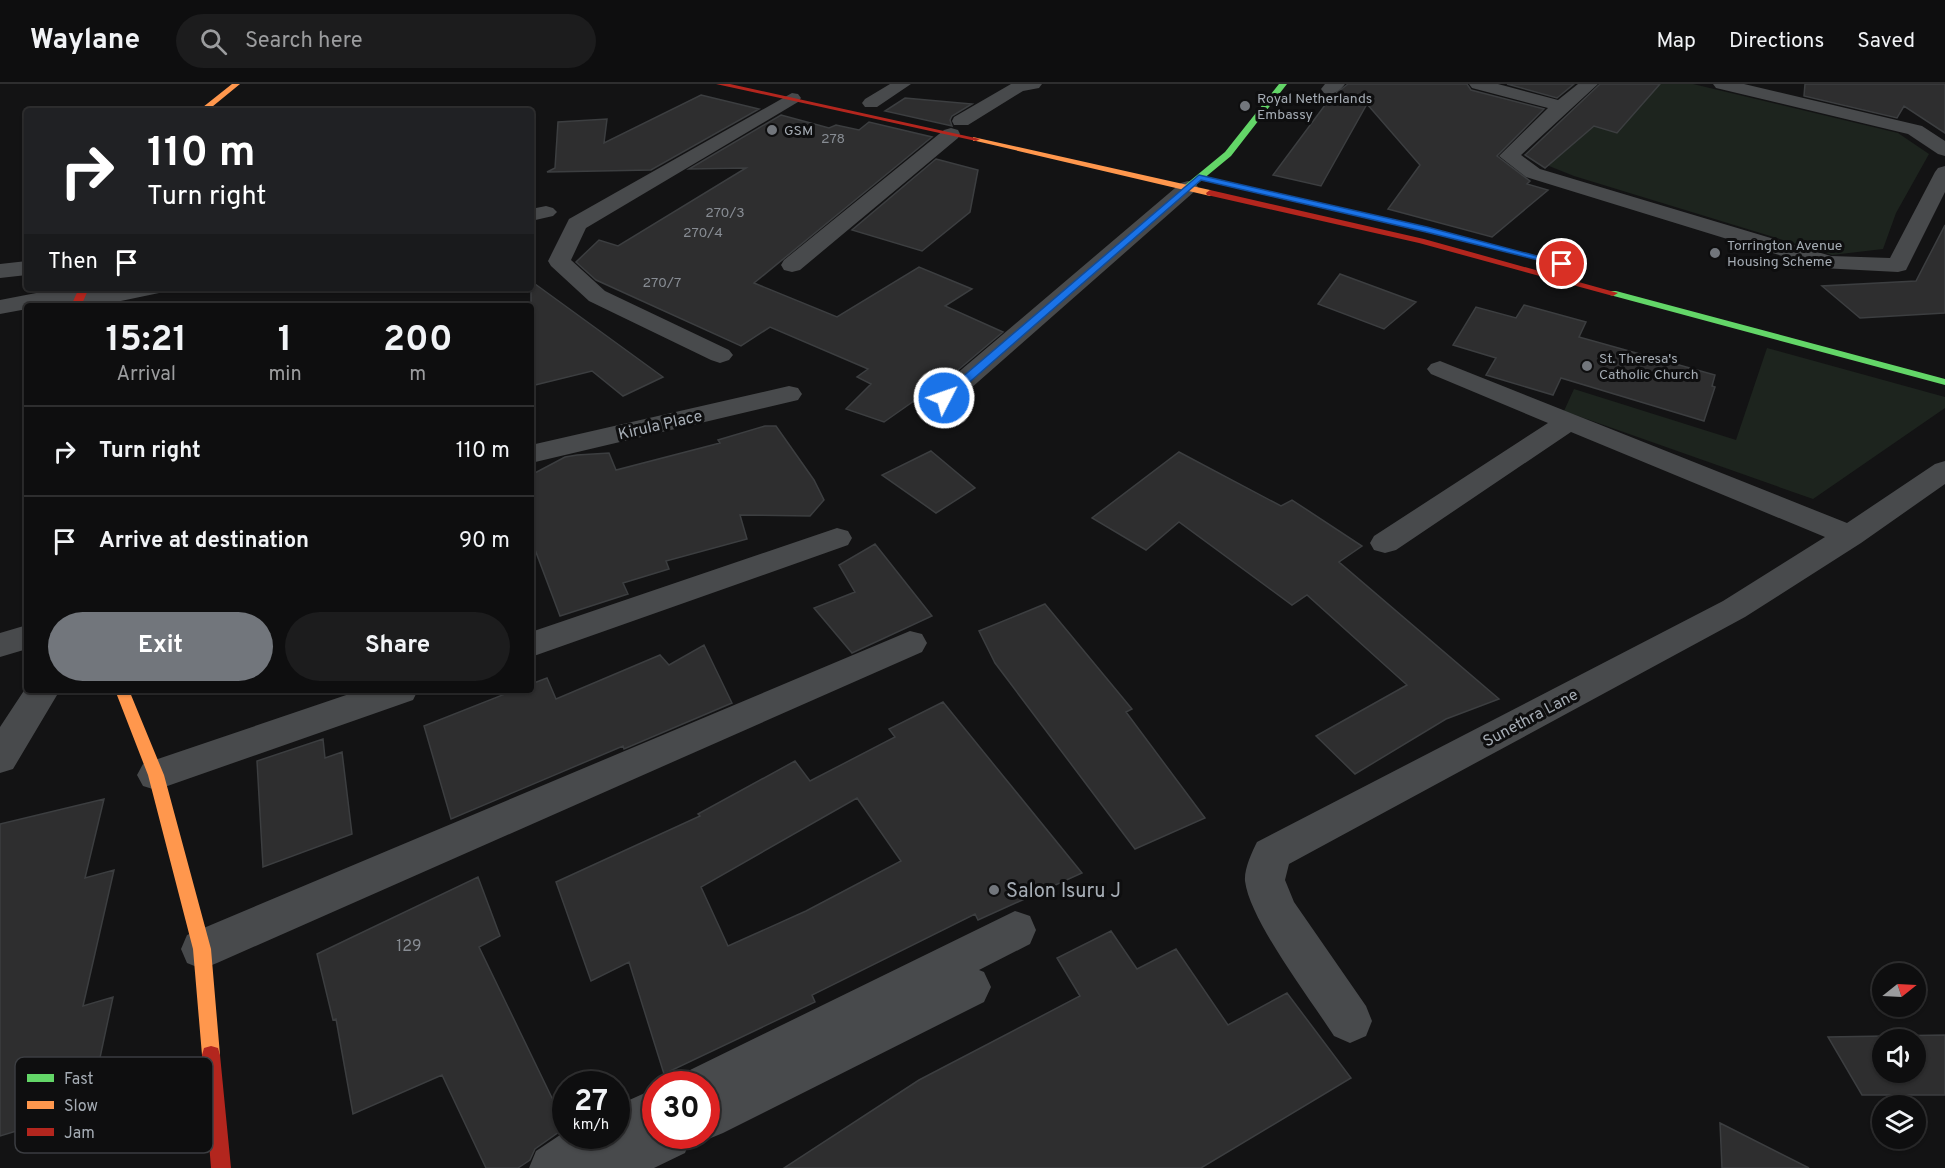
<!DOCTYPE html>
<style>
body{margin:0;font-family:Overpass,sans-serif;background:#1c1c1d;color:#f1f3f6;height:100vh;display:flex;flex-direction:column;font-size:22px;white-space:nowrap}
*{box-sizing:border-box;margin:0}
p{font-size:20px;color:#9b9c9e}
.icon{flex:none;width:33px;height:33px;fill:none;stroke:currentColor;stroke-width:2;stroke-linecap:round;stroke-linejoin:round}
.map{position:relative;flex:1;overflow:hidden}
.details{position:absolute;left:24px;top:219px;width:510px;height:390px;display:flex;flex-direction:column;background:#0e0e0f;border-radius:6px;box-shadow:0 2px 4px #0004,0 0 0 2px #2e2e2f}
.details>*{flex:none}
.top-card{position:absolute;left:24px;top:24px;width:510px;height:183px;border-radius:6px;box-shadow:0 2px 4px #0004,0 0 0 2px #2e2e2f;background:#202124;color:#fff;overflow:hidden}
.needle{width:39px;rotate:72deg}
.buttons{position:absolute;left:1872px;top:879px;display:grid;gap:12px}
.buttons a{display:grid;place-items:center;width:54px;height:54px;border-radius:50%;background:#0e0e0f;box-shadow:0 2px 4px #0004,0 0 0 2px #2e2e2f;font-size:30px}
.speed{position:absolute;left:552px;top:987px;display:flex;gap:12px;font-size:30px;font-weight:700;text-align:center}
.speed>*{display:grid;place-content:center;width:78px;height:78px;border-radius:50%;background:#0e0e0f;box-shadow:0 2px 4px #0004,0 0 0 2px #2e2e2f;line-height:1}
.speed small{font-size:15px;font-weight:400}
.speed .limit{border:9px solid #d22;background:#fff;color:#111}
.pin{position:absolute;display:grid;place-items:center;width:51px;height:51px;color:#fff;margin:-26px;border:3px solid #fff;border-radius:50%;box-shadow:0 2px 6px #0007}
.me{position:absolute;width:66px;margin:-33px;rotate:49deg;stroke-linejoin:round;filter:drop-shadow(0 0 4px #0008)}
.turn{display:flex;align-items:center;gap:21px;height:126px;padding:0 24px;font-size:27px}
.turn .icon{width:78px;height:78px;stroke-width:2.5}
.turn b{display:block;font-size:42px;line-height:51px}
.then{display:flex;align-items:center;height:57px;padding:0 24px;background:#0003;gap:12px;font-size:22px}
.eta{display:flex;justify-content:space-evenly;align-items:center;height:102px;text-align:center}
.eta b{font-size:36px;font-weight:700;line-height:42px}
.cta{display:flex;gap:12px;margin-top:auto;padding:12px 24px}
.cta a{flex:1;height:69px;border-radius:36px;background:#72767c;color:#fff;font-size:24px;font-weight:700;line-height:69px;text-align:center}
.cta a+a{background:#1c1c1d;color:#f1f3f6}
ul{padding:0;list-style:none}
li{display:flex;align-items:center;gap:18px;height:90px;padding:0 24px;border-top:2px solid #2e2e2f}
li div{flex:1}
li b{display:block;font-size:22px}
li em{font-style:normal}
header{display:flex;align-items:center;gap:36px;box-sizing:border-box;height:84px;padding:0 30px;background:#0e0e0f;border-bottom:2px solid #2e2e2f}
header strong{font-size:28px}
nav{display:flex;gap:33px;margin-inline-start:auto;font-size:21px}
.search{width:420px;height:54px;background:#1c1c1d;display:flex;align-items:center;gap:15px;box-sizing:border-box;padding:0 21px;border-radius:33px;color:#9b9c9e;font-size:22px}
.map>svg:first-child{display:block}
.green{fill:#1d241e}
.building{fill:#2e2e2f;stroke:#3c3e40;stroke-width:1.5;fill-rule:evenodd}
.lines{fill:none;stroke-linecap:round;stroke-linejoin:round}
.street{fill:#484a4c;fill-rule:evenodd}
.fast{fill:#63d668;fill-rule:evenodd}
.slow{fill:#ff974d;fill-rule:evenodd}
.jam{fill:#b3261e;fill-rule:evenodd}
.route{fill:#1a73e8;stroke:#114b97;stroke-width:1.5}
.poi-dot{fill:#72767c;stroke:#0e0e0f;stroke-width:2}
.labels{text-anchor:middle;stroke-width:6;stroke-linejoin:round;paint-order:stroke}
.far-poi-label{font-size:14px;fill:#a5acb4;stroke:#0e0e0f;text-anchor:start}
.number-label{font-size:14px;fill:#878c93}
.street-label{font-size:16px;fill:#a5acb4;stroke:#0e0e0f}
.near-number-label{font-size:16px;fill:#878c93}
.near-poi-label{font-size:20px;fill:#a5acb4;stroke:#0e0e0f;text-anchor:start}
.key{fill:#0e0e0f;stroke:#3b3d41;stroke-width:1.5}
.key-label{font-size:16px;fill:#a5acb4}
</style>
<header>
<strong>Waylane</strong>
<div class="search"><svg class="icon" aria-label="search" viewBox="0 0 24 24"><circle cx="10" cy="10" r="6"/><path d="M15 15l6 6"/></svg>Search here</div>
<nav><a>Map</a><a>Directions</a><a>Saved</a></nav>
</header>
<div class="map">
<svg width="1945" height="1084" viewBox="0 0 1945 1084">
<rect width="100%" height="100%" fill="#131314"/>
<path class="green" d="M 1615,0 L 1693,0 L 1898,49 L 1929,70 L 1896,129 L 1883,165 L 1832,171 L 1574,92 L 1539,78 Z
M 1767,264 L 1945,313 L 1945,324 L 1813,415 L 1564,327 L 1574,305 L 1736,356 Z"/>
<path class="building" d="M 1348,0 L 1467,0 L 1471,6 L 1544,25 L 1497,72 L 1530,97 L 1527,100 L 1548,106 L 1492,153 L 1388,125 L 1420,81 L 1367,20 L 1321,102 L 1273,91 L 1331,13 Z
M 1507,0 L 1574,0 L 1557,14 Z
M 1600,0 L 1660,0 L 1617,49 L 1594,42 L 1545,84 L 1525,71 Z
M 1805,0 L 1945,0 L 1945,49 L 1904,22 L 1897,34 L 1804,12 Z
M 701,11 L 759,25 L 651,86 L 547,88 L 555,84 L 558,38 L 607,35 L 604,59 Z
M 905,14 L 972,20 L 952,32 L 950,36 L 952,42 L 885,27 Z
M 781,31 L 829,44 L 836,41 L 859,46 L 869,38 L 932,53 L 754,199 L 837,233 L 919,183 L 972,205 L 945,222 L 1003,248 L 958,286 L 884,338 L 846,325 L 871,300 L 857,293 L 868,285 L 770,243 L 741,262 L 596,196 L 576,178 L 599,156 L 618,162 L 746,84 L 689,85 Z
M 936,75 L 978,86 L 970,128 L 922,167 L 852,146 Z
M 1945,141 L 1945,229 L 1860,234 L 1822,202 L 1916,197 Z
M 1340,190 L 1416,218 L 1384,245 L 1318,220 Z
M 531,197 L 663,293 L 623,312 L 592,287 L 531,302 Z
M 1524,221 L 1586,238 L 1579,253 L 1715,291 L 1712,302 L 1715,303 L 1704,337 L 1561,294 L 1553,311 L 1486,291 L 1496,274 L 1453,261 L 1476,223 L 1516,234 Z
M 765,342 L 776,342 L 814,396 L 824,416 L 810,432 L 740,431 L 747,455 L 666,477 L 669,485 L 623,499 L 628,510 L 560,532 L 531,455 L 531,391 L 565,373 L 577,371 L 609,369 L 616,386 L 720,359 L 718,356 Z
M 931,367 L 975,404 L 936,429 L 882,391 Z
M 1179,368 L 1281,422 L 1292,416 L 1362,462 L 1339,478 L 1499,615 L 1446,635 L 1355,690 L 1316,652 L 1407,601 L 1307,511 L 1292,521 L 1179,438 L 1146,466 L 1092,434 Z
M 875,460 L 932,532 L 852,569 L 814,524 L 855,508 L 839,481 Z
M 1045,520 L 1132,625 L 1126,628 L 1205,734 L 1135,765 L 995,579 L 979,547 Z
M 704,561 L 732,619 L 624,665 L 623,662 L 451,735 L 424,642 L 515,606 L 531,606 L 531,600 L 547,594 L 556,615 L 660,571 L 669,581 Z
M 943,618 L 1082,789 L 978,836 L 975,830 L 812,911 L 815,918 L 664,990 L 629,878 L 591,897 L 556,798 L 700,732 L 698,730 L 795,677 L 810,697 L 895,653 L 889,645 ZM 857,714 L 901,777 L 806,827 L 728,862 L 701,803 Z
M 323,655 L 325,674 L 342,668 L 352,750 L 263,783 L 257,677 Z
M 104,715 L 85,794 L 114,786 L 83,922 L 113,913 L 89,1025 L 0,1052 L 0,740 Z
M 478,793 L 500,852 L 479,863 L 566,1043 L 535,1065 L 530,1076 L 518,1084 L 486,1084 L 442,991 L 353,1030 L 336,935 L 333,936 L 317,870 Z
M 1111,847 L 1137,885 L 1176,865 L 1228,941 L 1287,909 L 1351,994 L 1201,1084 L 784,1084 L 919,996 L 1080,912 L 1057,874 Z
M 1945,951 L 1945,1011 L 1862,1011 L 1828,953 ZM 1882,956 L 1916,956 L 1916,988 L 1882,988 Z
M 1720,1039 L 1809,1084 L 1722,1084 Z"/>
<g class="lines">
<path class="street" d="M 890,0 L 911,0 L 877,23 L 865,23 L 862,19 L 865,15 Z
M 1011,0 L 1042,0 L 1039,4 L 1023,7 L 968,41 L 954,41 L 952,37 L 954,33 Z
M 1325,0 L 1345,0 C 1339,8 1333,11 1324,9 L 1321,5 Z
M 1469,0 L 1498,0 L 1558,16 L 1578,0 L 1598,0 L 1521,71 L 1540,85 L 1831,172 L 1890,174 L 1935,88 L 1938,84 L 1945,82 L 1945,108 L 1906,186 L 1898,188 L 1821,184 L 1526,93 L 1499,72 L 1548,24 L 1472,4 Z
M 1713,0 L 1744,0 L 1922,42 L 1945,57 L 1945,72 L 1938,70 L 1908,50 L 1716,4 Z
M 792,9 L 798,10 L 801,14 L 798,18 L 586,144 L 571,176 L 605,207 L 729,266 L 733,271 L 729,276 L 720,279 L 711,276 L 589,217 L 551,182 L 548,177 L 569,135 Z
M 951,44 L 958,46 L 960,50 L 958,54 L 800,186 L 792,188 L 784,186 L 781,181 L 784,176 L 944,46 Z
M 1188,97 L 1195,99 L 1198,103 L 1195,107 L 953,320 L 944,322 L 935,320 L 931,314 L 935,308 L 1181,99 Z
M 546,122 L 553,124 L 557,128 L 553,132 L 531,137 L 531,125 Z
M 27,177 L 27,191 L 0,194 L 0,180 Z
M 62,204 L 93,204 L 94,209 L 116,204 L 163,204 L 159,209 L 97,222 L 67,222 L 66,217 L 27,222 L 27,225 L 0,230 L 0,216 Z
M 1440,277 L 1847,439 L 1935,380 L 1945,377 L 1945,400 L 1861,459 L 1745,533 L 1289,780 L 1285,796 L 1294,818 L 1366,922 L 1372,937 L 1366,952 L 1350,959 L 1334,952 C 1311,916 1250,837 1245,797 C 1244,785 1252,768 1257,758 L 1723,517 L 1825,453 L 1571,348 L 1396,466 L 1385,469 L 1374,466 L 1370,459 L 1374,452 L 1548,339 L 1431,290 L 1427,285 L 1431,280 Z
M 789,302 L 798,304 L 802,310 L 798,316 L 531,379 L 531,361 Z
M 837,444 L 848,447 L 852,454 L 848,461 L 531,573 L 531,548 Z
M 27,541 L 27,565 L 0,573 L 0,549 Z
M 910,547 L 922,550 L 927,559 L 922,568 L 217,879 L 202,885 L 187,879 L 181,865 L 187,851 Z
M 27,602 L 27,606 L 60,606 L 13,685 L 0,689 L 0,643 Z
M 361,606 L 418,606 L 413,616 L 156,706 L 143,702 L 137,691 L 143,680 Z
M 1015,827 L 1030,832 L 1036,846 L 1030,860 L 979,886 L 984,888 L 991,903 L 984,918 L 723,1049 L 706,1056 L 696,1052 L 706,1052 L 706,1000 L 684,1000 L 690,986 Z
M 656,1004 L 656,1052 L 692,1052 L 685,1069 L 654,1084 L 529,1084 L 536,1067 L 566,1047 L 566,1052 L 616,1052 L 616,1022 Z"/>
<path class="fast" d="M 1279,0 L 1287,0 L 1231,72 L 1191,105 L 1185,105 L 1185,101 L 1225,68 Z
M 1610,207 L 1616,207 L 1945,295 L 1945,301 L 1610,211 Z"/>
<path class="slow" d="M 232,0 L 240,0 L 207,27 L 198,27 Z
M 973,53 L 1210,106 L 1214,109 L 1210,112 L 976,57 L 973,57 Z
M 115,606 L 129,606 L 164,691 L 211,865 L 220,971 L 218,978 L 211,980 L 204,978 L 202,971 L 193,865 L 148,691 Z"/>
<path class="jam" d="M 716,0 L 730,0 L 980,55 L 976,57 Z
M 1210,106 L 1424,155 L 1618,209 L 1613,212 L 1419,159 L 1207,111 L 1206,109 Z
M 79,204 L 89,204 L 81,222 L 71,222 Z
M 211,962 L 218,964 L 220,971 L 231,1084 L 211,1084 L 202,971 L 204,964 Z"/>
</g>
<path class="route" d="M 1199,91 L 1427,143 L 1567,180 L 1562,182 L 1426,148 L 1201,96 L 948,317 L 940,317 L 940,312 Z"/>
<g class="poi-dot">
<circle cx="1245" cy="22" r="6"/>
<circle cx="772" cy="46" r="6"/>
<circle cx="1715" cy="169" r="6"/>
<circle cx="1587" cy="282" r="6"/>
<circle cx="994" cy="806" r="6"/>
</g>
<g class="labels">
<g class="far-poi-label">
<text x="1257" y="19">Royal Netherlands<tspan x="1257" dy="16">Embassy</tspan></text>
<text x="784" y="51">GSM</text>
<text x="1727" y="166">Torrington Avenue<tspan x="1727" dy="16">Housing Scheme</tspan></text>
<text x="1599" y="279">St. Theresa's<tspan x="1599" dy="16">Catholic Church</tspan></text>
</g>
<g class="number-label">
<text x="833" y="59">278</text>
<text x="725" y="133">270/3</text>
<text x="703" y="153">270/4</text>
<text x="662" y="203">270/7</text>
</g>
<g class="street-label">
<text transform="translate(660 340) rotate(-13)" y="6">Kirula Place</text>
<text transform="translate(1530 633) rotate(-28)" y="6">Sunethra Lane</text>
</g>
<g class="near-number-label">
<text x="409" y="867">129</text>
</g>
<g class="near-poi-label">
<text x="1006" y="813">Salon Isuru J</text>
</g>
</g>
<rect x="15" y="973" width="198" height="96" rx="9" class="key"/>
<rect x="27" y="990" width="27" height="8" fill="#63d668"/>
<rect x="27" y="1017" width="27" height="8" fill="#ff974d"/>
<rect x="27" y="1044" width="27" height="8" fill="#b3261e"/>
<g class="key-label">
<text x="64" y="1000">Fast</text>
<text x="64" y="1027">Slow</text>
<text x="64" y="1054">Jam</text>
</g>
</svg>
<div class="buttons">
<a><svg class="needle" viewBox="-14 -14 28 28"><path d="M0-13l5 13h-10z" fill="#e53935"/><path d="M0 13l5-13h-10z" fill="#9b9c9e"/></svg></a>
<a><svg class="icon" aria-label="sound" viewBox="0 0 24 24"><path d="M4 9h4l5-4v14l-5-4H4zM17 9q2 3 0 6"/></svg></a>
<a><svg class="icon" aria-label="layers" viewBox="0 0 24 24"><path d="M12 4l9 5-9 5-9-5zM3 14l9 5 9-5"/></svg></a>
</div>
<div class="speed"><div>27<small>km/h</small></div><div class="limit">30</div></div>
<div class="pin" style="left:1562px;top:180px;background:#d93025"><svg class="icon" aria-label="arrive" viewBox="0 0 24 24"><path d="M6 21V4h12l-3 4 3 4H6"/></svg></div>
<svg class="me" style="left:944px;top:314px" viewBox="-20 -20 40 40"><circle r="17" fill="#1a73e8" stroke="#fff" stroke-width="3"/><path d="M0-11L8 9 0 5-8 9z" fill="#fff"/></svg>
<div class="top-card">
<div class="turn"><svg class="icon" aria-label="right" viewBox="0 0 24 24"><path d="M7 20v-9h11M14 6l5 5-5 5"/></svg><div><b>110 m</b>Turn right</div></div>
<div class="then">Then<svg class="icon" aria-label="arrive" viewBox="0 0 24 24"><path d="M6 21V4h12l-3 4 3 4H6"/></svg></div>
</div>
<section class="details">
<div class="eta">
<div><b>15:21</b><p>Arrival</p></div>
<div><b>1</b><p>min</p></div>
<div><b>200</b><p>m</p></div>
</div>
<ul>
<li><svg class="icon" aria-label="right" viewBox="0 0 24 24"><path d="M7 20v-9h11M14 6l5 5-5 5"/></svg><div><b>Turn right</b></div><em>110 m</em></li>
<li><svg class="icon" aria-label="arrive" viewBox="0 0 24 24"><path d="M6 21V4h12l-3 4 3 4H6"/></svg><div><b>Arrive at destination</b></div><em>90 m</em></li>
</ul>
<div class="cta"><a>Exit</a><a>Share</a></div>
</section>
</div>
